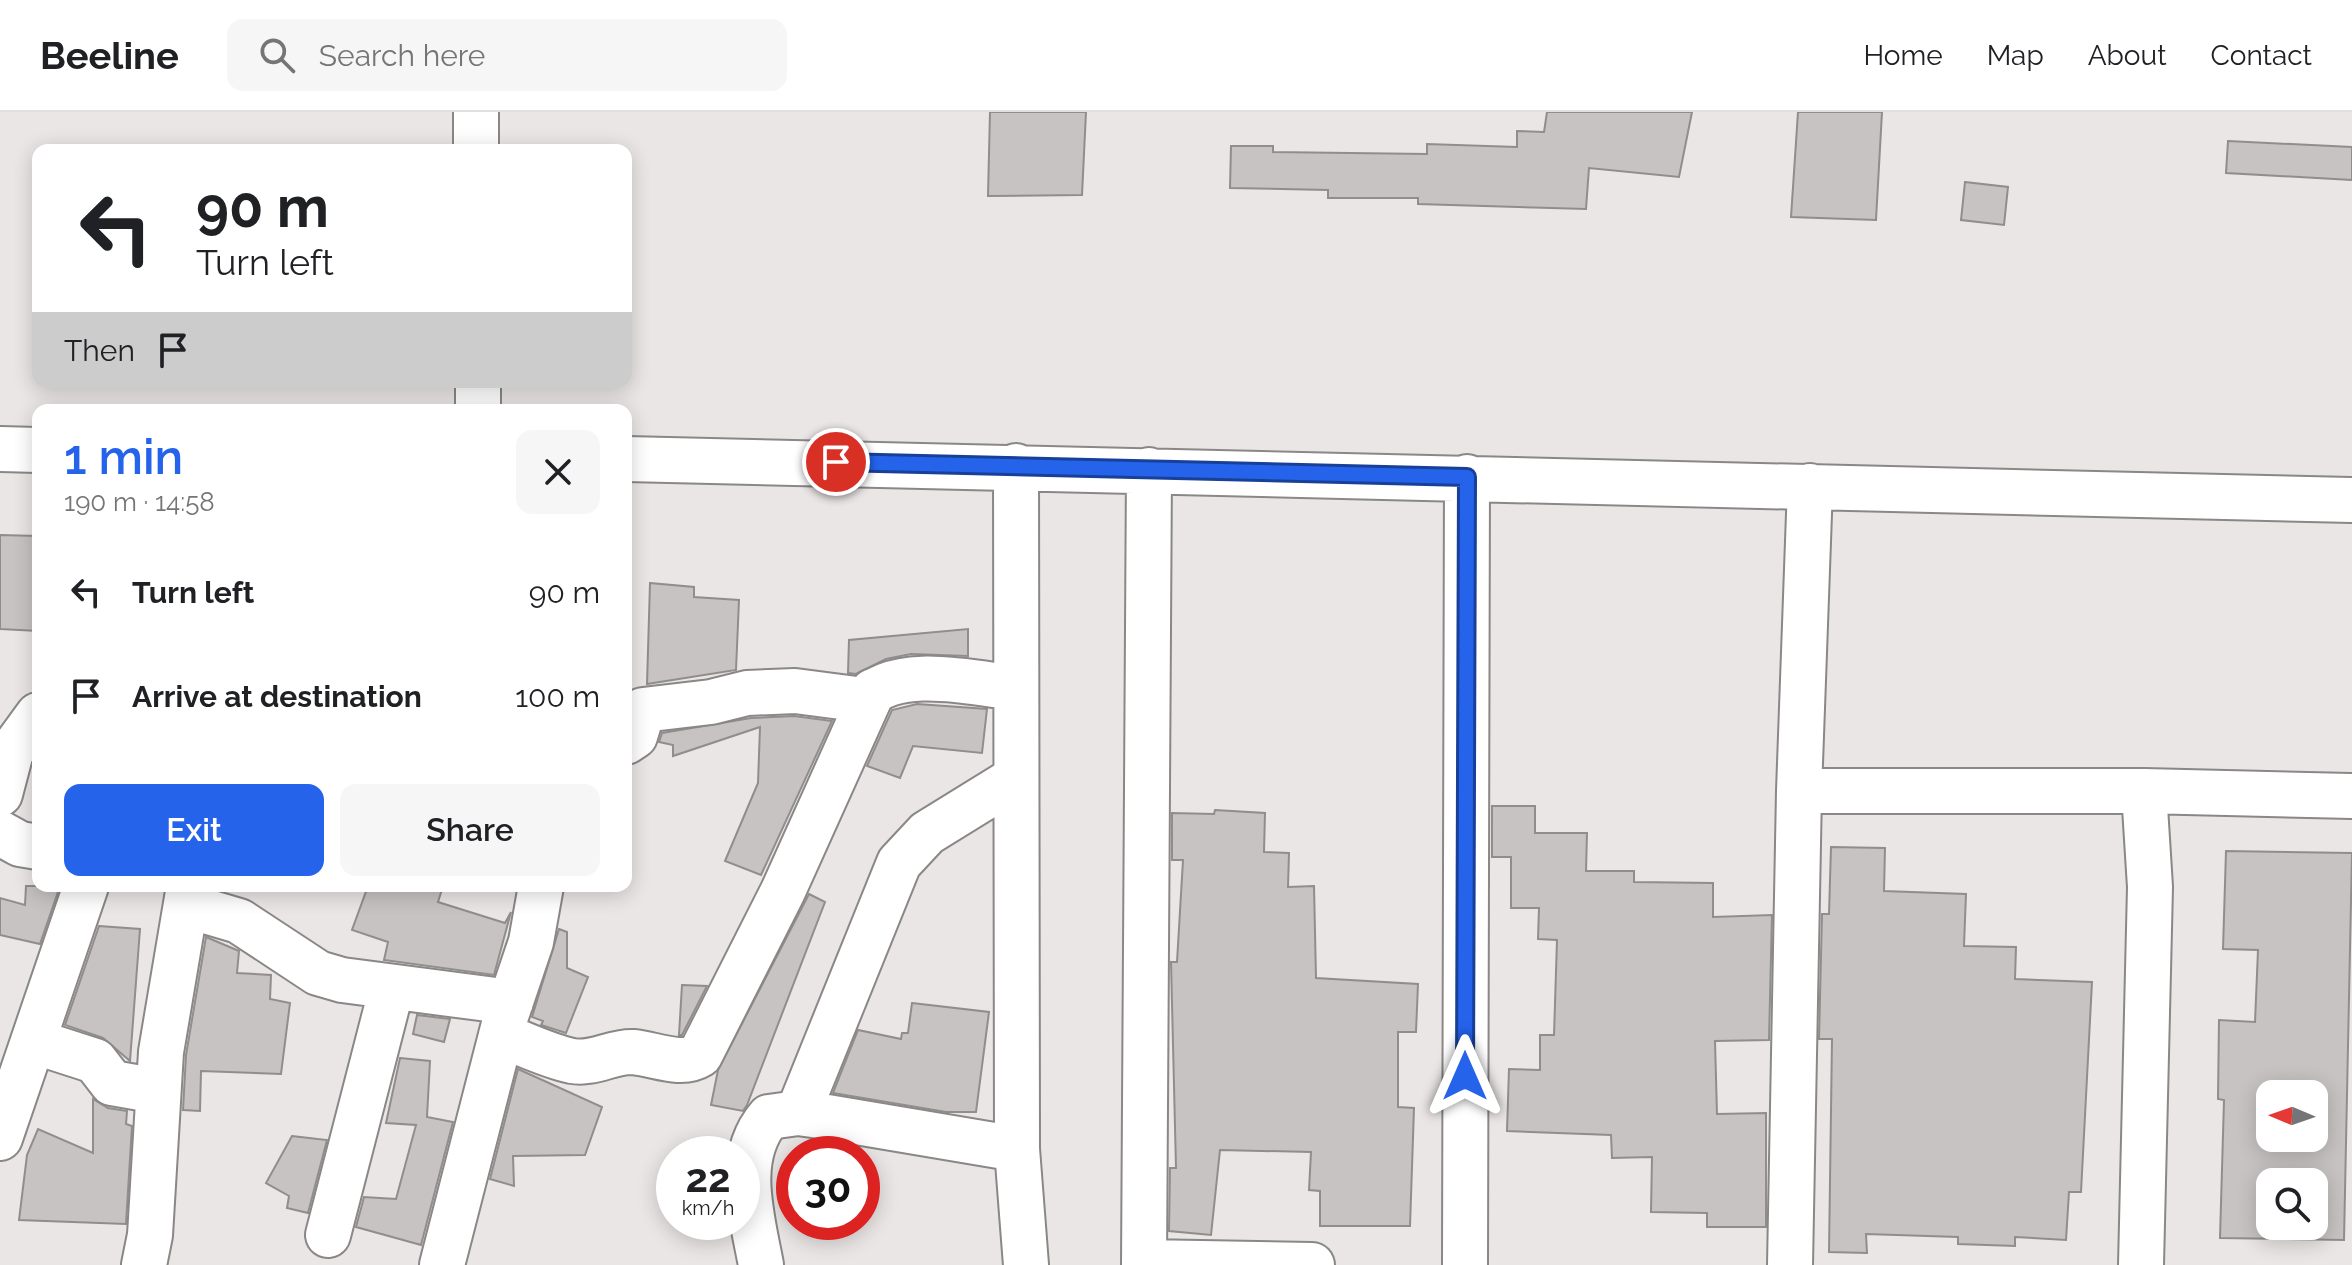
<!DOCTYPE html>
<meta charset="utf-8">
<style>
body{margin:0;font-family:Raleway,sans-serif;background:#f6f6f6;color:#202124;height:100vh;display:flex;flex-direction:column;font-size:30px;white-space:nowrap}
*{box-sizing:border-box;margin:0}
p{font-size:26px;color:#757577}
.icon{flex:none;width:44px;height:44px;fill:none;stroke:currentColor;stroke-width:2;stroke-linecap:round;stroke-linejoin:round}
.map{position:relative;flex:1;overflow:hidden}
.drawer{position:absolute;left:32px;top:292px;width:600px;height:488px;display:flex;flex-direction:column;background:#fff;border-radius:16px;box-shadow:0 4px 20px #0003}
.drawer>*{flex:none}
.guide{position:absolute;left:32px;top:32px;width:600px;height:244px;border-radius:16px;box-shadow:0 4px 20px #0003;background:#fff;color:#202124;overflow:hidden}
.needle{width:52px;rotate:272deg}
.buttons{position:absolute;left:2256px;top:968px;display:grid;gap:16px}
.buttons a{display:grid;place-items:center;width:72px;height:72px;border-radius:16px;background:#fff;box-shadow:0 4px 20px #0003;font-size:40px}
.speed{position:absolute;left:656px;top:1024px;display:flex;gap:16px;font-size:40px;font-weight:700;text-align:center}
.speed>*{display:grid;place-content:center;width:104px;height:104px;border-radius:50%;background:#fff;box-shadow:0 4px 20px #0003;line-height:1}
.speed small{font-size:20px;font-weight:400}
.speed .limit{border:12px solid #d22;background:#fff;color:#111}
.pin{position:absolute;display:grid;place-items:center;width:68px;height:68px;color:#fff;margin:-34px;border:4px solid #fff;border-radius:50%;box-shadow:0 2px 8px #0007}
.me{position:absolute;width:88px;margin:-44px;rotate:0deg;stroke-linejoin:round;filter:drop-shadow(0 0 6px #0008)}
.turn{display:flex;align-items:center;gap:28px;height:168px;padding:0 32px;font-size:36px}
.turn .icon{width:104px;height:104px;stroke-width:2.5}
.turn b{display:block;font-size:56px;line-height:68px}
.then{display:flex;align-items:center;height:76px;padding:0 32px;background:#0003;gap:16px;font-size:30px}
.round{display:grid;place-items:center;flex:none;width:84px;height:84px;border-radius:16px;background:#f6f6f6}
.summary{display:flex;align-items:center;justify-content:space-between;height:136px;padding:0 32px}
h1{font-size:48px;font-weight:600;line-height:60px;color:#2563eb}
.action{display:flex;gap:16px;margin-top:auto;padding:16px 32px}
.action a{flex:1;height:92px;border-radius:16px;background:#2563eb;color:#fff;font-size:32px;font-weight:600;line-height:92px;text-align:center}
.action a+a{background:#f6f6f6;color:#202124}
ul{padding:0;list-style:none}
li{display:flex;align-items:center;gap:24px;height:104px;padding:0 32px}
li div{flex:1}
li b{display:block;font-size:30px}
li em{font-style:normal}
header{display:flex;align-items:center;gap:48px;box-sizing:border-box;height:112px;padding:0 40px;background:#fff;border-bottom:2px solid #e0e0e0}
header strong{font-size:38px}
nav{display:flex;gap:44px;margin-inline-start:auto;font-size:28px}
.search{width:560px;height:72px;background:#f6f6f6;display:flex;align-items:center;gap:20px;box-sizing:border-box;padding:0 28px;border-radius:16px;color:#757577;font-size:30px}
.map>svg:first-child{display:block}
.building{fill:#c7c3c2;stroke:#918d8c;stroke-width:2;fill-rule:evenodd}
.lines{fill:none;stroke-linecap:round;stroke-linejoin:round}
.minor-casing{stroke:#8a8786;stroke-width:48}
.minor{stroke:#fff;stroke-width:44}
.route-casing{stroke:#184099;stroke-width:20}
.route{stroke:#2563eb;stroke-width:14}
</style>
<header>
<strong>Beeline</strong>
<div class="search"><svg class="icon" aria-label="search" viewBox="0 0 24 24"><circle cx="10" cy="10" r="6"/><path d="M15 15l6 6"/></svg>Search here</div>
<nav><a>Home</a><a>Map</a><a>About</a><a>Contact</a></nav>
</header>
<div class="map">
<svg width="2352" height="1153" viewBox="0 0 2352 1153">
<rect width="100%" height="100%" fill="#eae6e5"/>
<path class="building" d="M 990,0 L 1086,0 L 1082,83 L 988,84 Z
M 1547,0 L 1692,0 L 1679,65 L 1589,56 L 1586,97 L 1418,92 L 1418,86 L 1328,86 L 1328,78 L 1230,76 L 1231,34 L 1273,34 L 1273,40 L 1427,42 L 1427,32 L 1517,35 L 1517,19 L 1544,20 Z
M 1798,0 L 1882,0 L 1876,108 L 1791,105 Z
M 2228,29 L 2352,35 L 2352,68 L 2226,61 Z
M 1965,70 L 2008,75 L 2004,113 L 1961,108 Z
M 0,423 L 38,424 L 38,519 L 0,517 Z
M 650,471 L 694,475 L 694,485 L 739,488 L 736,558 L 647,572 Z
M 968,517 L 968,544 L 911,542 L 886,547 L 856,562 L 848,561 L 849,528 Z
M 917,592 L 987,597 L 982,641 L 913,634 L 900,666 L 867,654 L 892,598 Z
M 794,604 L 832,609 L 761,763 L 725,749 L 758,671 L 760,615 L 673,644 L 673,633 L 659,630 L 662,621 L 751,606 Z
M 1492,694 L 1535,694 L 1535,721 L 1587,721 L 1586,759 L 1634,759 L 1634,770 L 1713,771 L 1713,805 L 1772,803 L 1769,928 L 1715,929 L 1717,1002 L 1766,1001 L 1766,1115 L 1707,1115 L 1707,1101 L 1651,1100 L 1652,1045 L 1612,1046 L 1611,1023 L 1507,1019 L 1509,957 L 1540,958 L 1540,923 L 1554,923 L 1557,828 L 1538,827 L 1539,796 L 1511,796 L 1511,745 L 1492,745 Z
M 1215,698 L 1265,701 L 1264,740 L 1289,741 L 1288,775 L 1314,774 L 1316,866 L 1418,872 L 1416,920 L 1398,920 L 1398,995 L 1414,996 L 1410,1114 L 1320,1114 L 1320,1079 L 1309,1078 L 1311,1040 L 1220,1038 L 1211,1123 L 1169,1119 L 1170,1056 L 1176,1056 L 1171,850 L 1177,850 L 1183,748 L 1172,748 L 1172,701 L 1214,702 Z
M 1831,735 L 1885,736 L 1884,779 L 1966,782 L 1964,834 L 2016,835 L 2015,867 L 2092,870 L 2081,1080 L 2069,1080 L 2066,1128 L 2015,1125 L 2015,1134 L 1958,1132 L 1958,1125 L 1866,1122 L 1867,1141 L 1829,1140 L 1832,927 L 1819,927 L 1822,802 L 1829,802 Z
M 2226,739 L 2352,741 L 2344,1128 L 2220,1126 L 2224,988 L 2218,987 L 2219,908 L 2255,910 L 2258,838 L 2223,837 ZM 2270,982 L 2314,982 L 2314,1026 L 2270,1026 ZM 2270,1070 L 2314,1070 L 2314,1114 L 2270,1114 Z
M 26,774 L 60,774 L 40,832 L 0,823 L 0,786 L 25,793 Z
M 368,774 L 443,774 L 438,790 L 505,811 L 511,800 L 494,863 L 384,848 L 388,830 L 352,818 Z
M 809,782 L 825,790 L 747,993 L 743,999 L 711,993 L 718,958 Z
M 99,814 L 140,817 L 130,949 L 103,926 L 65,913 Z
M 559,817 L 567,820 L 567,856 L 588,865 L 566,921 L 541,913 L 543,909 L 532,905 Z
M 206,825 L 239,839 L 237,861 L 271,863 L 270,887 L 290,891 L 281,962 L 201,959 L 200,999 L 183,998 L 186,943 Z
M 682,873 L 707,874 L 682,923 L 679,923 Z
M 912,891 L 989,900 L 976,1000 L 946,1000 L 833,981 L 858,918 L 901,927 L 902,921 L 908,921 Z
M 417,903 L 450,907 L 444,930 L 413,922 Z
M 400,946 L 430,949 L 427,1005 L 453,1010 L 421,1133 L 356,1115 L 364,1085 L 396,1087 L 416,1013 L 386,1011 Z
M 518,957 L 602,995 L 585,1043 L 513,1044 L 514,1074 L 490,1067 Z
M 93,987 L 108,996 L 127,999 L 126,1012 L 132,1014 L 126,1112 L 19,1108 L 27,1043 L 38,1017 L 93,1041 Z
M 292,1024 L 327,1028 L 308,1101 L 287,1096 L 289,1084 L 266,1071 Z"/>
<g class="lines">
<g class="minor-casing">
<path id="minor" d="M 476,0 L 476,38
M 478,270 L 478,298
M 0,337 L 38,338
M 626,347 L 2352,388
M 1016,354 L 1017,1037 L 1026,1153
M 626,630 L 635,624 L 643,598 L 711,590 L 747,581 L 795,579 L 864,588 C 896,552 973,571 1016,576
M 1799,679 L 2144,679
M 0,682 L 11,640 L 38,603
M 0,721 L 20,732 L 38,735
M 188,794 L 239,809 L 318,861 L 342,868 L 511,890
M 501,923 C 524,932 548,944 572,949 C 594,953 612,939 633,940 C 655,942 681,955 700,943 L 783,779 L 873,579
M 33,929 L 95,949 L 112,971 L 158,979
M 798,1001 L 899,751 L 927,721 L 1016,666
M 0,1026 L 86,774
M 328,1123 L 392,875
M 1144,1150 L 1312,1153
M 144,1153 L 150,1123 L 161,940 L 189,774
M 442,1153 L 506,904 L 531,830 L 541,774
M 761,1153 C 752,1104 734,1046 769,1005 L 798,1001 L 827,1005 L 1017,1037
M 1144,1153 L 1149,358
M 1465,1153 L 1467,365
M 1790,1153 L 1799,679 L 1810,374
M 2141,1153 L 2150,775 L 2144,679 L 2352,684"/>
</g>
<use href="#minor" class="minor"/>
</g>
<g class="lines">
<g class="route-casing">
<path id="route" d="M 836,350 L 1467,365 L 1465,964"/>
</g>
<use href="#route" class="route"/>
</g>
</svg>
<div class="buttons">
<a><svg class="needle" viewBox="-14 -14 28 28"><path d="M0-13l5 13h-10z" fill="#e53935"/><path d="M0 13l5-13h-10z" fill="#757577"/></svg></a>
<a><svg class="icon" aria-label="search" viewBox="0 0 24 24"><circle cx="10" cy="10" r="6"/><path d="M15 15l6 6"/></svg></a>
</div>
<div class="speed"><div>22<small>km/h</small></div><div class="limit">30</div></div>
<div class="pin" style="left:836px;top:350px;background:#d93025"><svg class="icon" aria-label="arrive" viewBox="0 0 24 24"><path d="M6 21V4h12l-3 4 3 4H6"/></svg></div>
<svg class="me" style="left:1465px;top:964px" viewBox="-20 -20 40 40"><path d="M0-17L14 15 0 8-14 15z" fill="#2563eb" stroke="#fff" stroke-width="4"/></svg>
<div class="guide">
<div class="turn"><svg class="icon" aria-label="left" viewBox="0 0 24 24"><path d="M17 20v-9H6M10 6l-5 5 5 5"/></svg><div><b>90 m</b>Turn left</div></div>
<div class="then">Then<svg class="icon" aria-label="arrive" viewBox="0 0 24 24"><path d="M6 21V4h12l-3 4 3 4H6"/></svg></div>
</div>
<section class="drawer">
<div class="summary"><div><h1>1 min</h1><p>190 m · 14:58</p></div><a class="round"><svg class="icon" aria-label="close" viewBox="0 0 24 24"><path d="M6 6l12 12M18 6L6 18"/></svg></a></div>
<ul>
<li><svg class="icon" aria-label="left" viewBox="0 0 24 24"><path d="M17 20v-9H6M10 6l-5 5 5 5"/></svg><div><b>Turn left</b></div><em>90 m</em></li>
<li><svg class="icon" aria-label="arrive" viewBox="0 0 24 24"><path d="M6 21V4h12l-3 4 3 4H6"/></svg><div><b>Arrive at destination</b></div><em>100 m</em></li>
</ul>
<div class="action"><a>Exit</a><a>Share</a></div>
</section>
</div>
